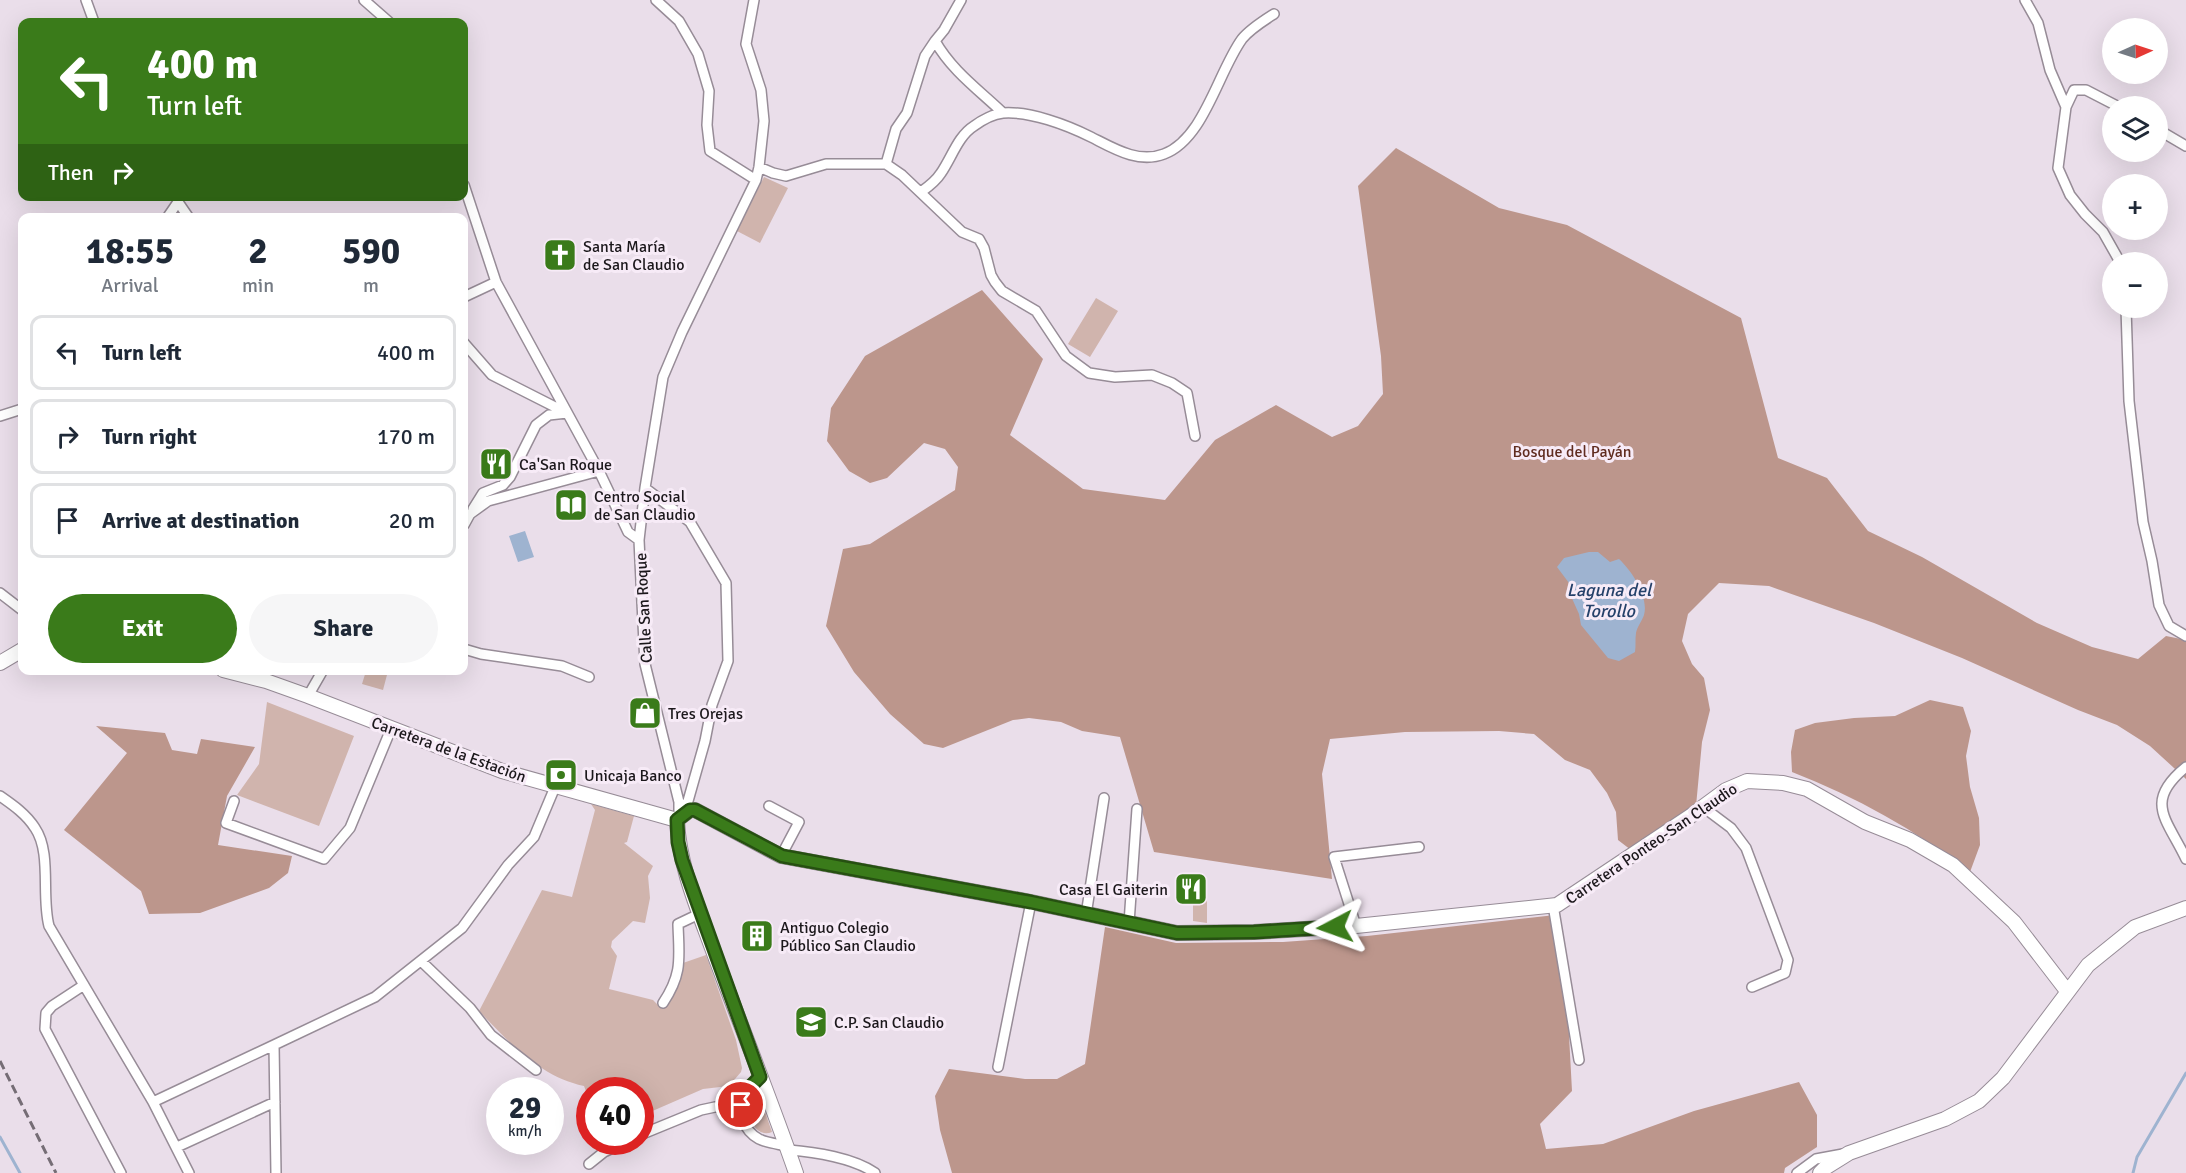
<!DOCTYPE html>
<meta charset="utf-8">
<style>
body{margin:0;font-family:Signika,sans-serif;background:#f6f6f7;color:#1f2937;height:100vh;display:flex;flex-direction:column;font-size:22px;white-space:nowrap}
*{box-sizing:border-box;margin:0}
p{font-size:20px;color:#747a83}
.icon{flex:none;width:33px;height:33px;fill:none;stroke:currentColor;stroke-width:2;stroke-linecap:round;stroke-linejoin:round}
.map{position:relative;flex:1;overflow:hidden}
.details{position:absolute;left:18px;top:213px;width:450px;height:462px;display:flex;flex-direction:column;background:#fff;border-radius:12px;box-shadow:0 6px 24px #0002}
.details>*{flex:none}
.top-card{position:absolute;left:18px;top:18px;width:450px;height:183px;border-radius:12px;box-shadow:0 6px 24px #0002;background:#3a7b1a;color:#fff;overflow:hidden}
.needle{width:39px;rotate:87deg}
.controls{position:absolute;left:2102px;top:18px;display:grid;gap:12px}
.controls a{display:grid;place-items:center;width:66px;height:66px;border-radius:50%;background:#fff;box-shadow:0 6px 24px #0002;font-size:30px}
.speed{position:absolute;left:486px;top:1077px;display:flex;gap:12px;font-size:30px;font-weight:700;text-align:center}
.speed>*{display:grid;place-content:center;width:78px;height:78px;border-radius:50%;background:#fff;box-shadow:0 6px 24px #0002;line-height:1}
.speed small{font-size:15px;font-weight:400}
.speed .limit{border:9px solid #d22;background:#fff;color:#111}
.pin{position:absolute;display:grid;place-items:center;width:51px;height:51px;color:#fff;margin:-26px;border:3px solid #fff;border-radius:50%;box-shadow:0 2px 6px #0007}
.me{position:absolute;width:66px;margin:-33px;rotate:266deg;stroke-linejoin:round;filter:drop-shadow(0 0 4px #0008)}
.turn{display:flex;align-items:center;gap:21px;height:126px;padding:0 30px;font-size:27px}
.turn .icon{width:78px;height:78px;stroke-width:2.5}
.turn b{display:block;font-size:42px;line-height:51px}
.then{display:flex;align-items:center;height:57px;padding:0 30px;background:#0003;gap:12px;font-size:22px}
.eta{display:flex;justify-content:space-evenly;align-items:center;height:102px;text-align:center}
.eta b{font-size:36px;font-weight:800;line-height:42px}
.primary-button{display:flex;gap:12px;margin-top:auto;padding:12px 30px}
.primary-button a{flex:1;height:69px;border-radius:36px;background:#3a7b1a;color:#fff;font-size:24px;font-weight:800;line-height:69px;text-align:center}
.primary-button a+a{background:#f6f6f7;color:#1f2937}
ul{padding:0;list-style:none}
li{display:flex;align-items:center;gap:18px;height:75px;margin:0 12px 9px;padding:0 18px;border:3px solid #e0e1e3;border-radius:12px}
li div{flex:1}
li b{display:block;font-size:22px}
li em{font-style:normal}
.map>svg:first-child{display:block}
.green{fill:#d0b4ad}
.forest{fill:#bc968c}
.water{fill:#9eb3d0}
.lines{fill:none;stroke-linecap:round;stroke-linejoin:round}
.stream{stroke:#9eb3d0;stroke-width:3}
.street-casing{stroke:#978c97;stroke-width:12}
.secondary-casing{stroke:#978c97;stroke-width:16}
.street{stroke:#fff;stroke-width:9}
.secondary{stroke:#fff;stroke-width:14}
.rail{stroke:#756d75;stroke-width:3;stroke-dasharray:9 4.5;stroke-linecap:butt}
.route-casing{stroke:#265011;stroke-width:15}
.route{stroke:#3a7b1a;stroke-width:10}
.labels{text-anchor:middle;stroke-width:6;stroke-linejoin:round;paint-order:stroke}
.poi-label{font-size:16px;fill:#1c181c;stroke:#f7ebf7;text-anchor:start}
.park-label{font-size:16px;fill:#602c20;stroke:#f7ebf7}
.street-label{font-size:16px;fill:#1c181c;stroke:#f7ebf7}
.water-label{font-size:18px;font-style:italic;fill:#25416a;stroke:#f7ebf7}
</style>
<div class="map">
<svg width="2186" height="1173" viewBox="0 0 2186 1173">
<rect width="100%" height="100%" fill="#eadeea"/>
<path class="green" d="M 764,177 L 788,188 L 760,243 L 737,231 Z
M 1096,298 L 1118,311 L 1090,357 L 1068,344 Z
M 366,671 L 388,671 L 383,690 L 362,684 Z
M 267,702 L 354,736 L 319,826 L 237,795 L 259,764 Z
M 591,804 L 634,816 L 627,842 L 624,843 L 653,866 L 648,876 L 650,898 L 645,923 L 633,921 L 612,941 L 611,947 L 617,956 L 609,989 L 653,1000 L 662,1009 L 681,978 L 683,963 L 706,955 L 736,1040 L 742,1068 L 741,1072 L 729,1086 L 703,1089 L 641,1116 L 640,1090 L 590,1090 L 589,1099 L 584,1086 C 540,1077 509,1042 479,1011 L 542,890 L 572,897 L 595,810 Z
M 1207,888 L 1207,923 L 1193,921 L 1193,901 L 1197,889 Z
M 758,1092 L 772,1132 C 752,1140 741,1105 758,1092 Z"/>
<path class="forest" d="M 1396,148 L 1499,208 L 1567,225 L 1741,318 L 1778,458 L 1827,478 L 1868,531 L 1922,557 L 2037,623 L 2092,647 L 2138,659 L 2166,636 L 2186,640 L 2186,779 L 2150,746 L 2117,725 L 2078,710 L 1962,658 L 1874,623 L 1769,586 L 1719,583 L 1688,614 L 1682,641 L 1692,664 L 1704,678 L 1710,710 L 1702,742 L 1696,806 L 1631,850 L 1618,840 L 1616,812 L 1607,793 L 1590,770 L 1565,760 L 1534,734 L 1499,731 L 1405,732 L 1330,739 L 1322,774 L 1332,879 L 1154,852 L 1120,737 L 1082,731 L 1061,722 L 1029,718 L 1013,720 L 943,748 L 924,744 L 890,714 L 854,672 L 826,626 L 843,549 L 870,544 L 955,490 L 958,467 L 945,449 L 924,443 L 887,478 L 870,483 L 849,471 L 827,441 L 831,408 L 865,356 L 982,290 L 1043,359 L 1010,435 L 1083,489 L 1165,500 L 1215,440 L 1276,405 L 1332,437 L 1358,426 L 1383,394 L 1381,356 L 1358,186 Z
M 1930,700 L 1963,707 L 1971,731 L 1966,756 L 1970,787 L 1979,818 L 1980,845 L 1970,872 C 1916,830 1856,797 1792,772 L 1791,752 L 1795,730 L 1815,723 L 1854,718 L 1895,716 Z
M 96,726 L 165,733 L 172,750 L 197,754 L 201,739 L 255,747 L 227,796 L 218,845 L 292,856 L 288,873 L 269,888 L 200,913 L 149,914 L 141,891 L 64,830 L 127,753 Z
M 1555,915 L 1566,979 L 1572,1091 L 1540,1124 L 1546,1149 L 1603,1144 L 1694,1111 L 1799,1082 L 1817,1115 L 1817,1147 L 1785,1168 L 1784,1173 L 952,1173 L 940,1130 L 935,1096 L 949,1069 L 1025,1079 L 1057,1079 L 1085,1064 L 1105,927 L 1176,943 L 1283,942 L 1367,936 Z"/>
<path class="water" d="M 525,531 L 534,557 L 518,562 L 509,536 Z
M 1589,552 L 1598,552 L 1610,562 L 1619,559 C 1632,571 1649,597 1644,615 C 1642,621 1637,627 1636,633 C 1635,639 1636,646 1635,652 L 1619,661 L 1608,658 L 1581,625 L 1579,614 L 1570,594 L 1569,583 L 1557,567 L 1564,558 Z"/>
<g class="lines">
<path class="stream" d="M 0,1137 L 20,1173
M 2133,1173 L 2137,1157 L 2186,1073"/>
<g class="street-casing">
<path id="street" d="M 86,0 L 94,22
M 364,0 L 389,22
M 656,0 L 679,21 L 698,54 L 709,91 L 707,125 L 710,151 L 756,180
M 2025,0 L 2038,23 L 2050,70 L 2066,107 L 2058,168 L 2070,195 L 2085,214 L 2103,232 L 2120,262
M 935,41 L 944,30 L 961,0
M 2066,107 L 2074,90 L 2086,90 L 2117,106
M 2157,129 L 2186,146
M 886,164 L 896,129 L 907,113 L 925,56 L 935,41 C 952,71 979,90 1003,113
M 759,167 L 773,173 L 786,176 L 826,164 L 886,164 L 902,175 L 962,232 L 979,239 L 984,248 L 991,275 L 995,282 L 1002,291 L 1036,311 L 1066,356 L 1089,373 L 1115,377 L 1152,375 L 1172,383 L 1187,393 L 1195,436
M 464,185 L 496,282 L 599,471 L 628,532 L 639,540
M 921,192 C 928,187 936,181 941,173 C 952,157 958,136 974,126 C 982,120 994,114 1003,113 C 1030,111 1067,125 1091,137 C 1113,148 1138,164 1164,154 C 1204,139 1218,72 1242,39 C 1250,29 1263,21 1274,14
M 167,218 L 178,202 L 189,218
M 464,297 L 496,282
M 2126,308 L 2129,401 L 2143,522 L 2152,561 L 2159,605 L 2169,626 L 2186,636
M 464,343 L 492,375 L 565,412
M 0,416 L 22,409
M 645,488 L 690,522 L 726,583 L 728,661 L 712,705 L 705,741 L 688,801 L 679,815
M 473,509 L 483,493 L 503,485 L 510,477 L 536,425 L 549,415 L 567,413
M 464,525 L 470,514 L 488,501 L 599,471
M 0,593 L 22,610
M 464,649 L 481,654 L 562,666 L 589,677
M 308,696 L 323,670
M 2186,767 C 2143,802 2167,819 2186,859
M 0,796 C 13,805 26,814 35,828 C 52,853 41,896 49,926 L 153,1102 L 189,1173
M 234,801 L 226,823 L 324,859 L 350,828 L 391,729
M 769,806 L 799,822 L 781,856
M 1703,807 L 1731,828 L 1746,848 L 1788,960 L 1785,973 L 1752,987
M 679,816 L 679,802 L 645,664 L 639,540 L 645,488 L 663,377 L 682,332 L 756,180 L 759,167 L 764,121 L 761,90 L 746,44 L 754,0
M 1553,905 L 1579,1060
M 1086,915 L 1104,798
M 1129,923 L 1137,809
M 1356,926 L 1334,857 L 1419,847
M 421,961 L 470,1008 L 491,1035 L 536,1070
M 84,985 L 52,1006 L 46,1013 L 45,1029 L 121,1173
M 663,1003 C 683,973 679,958 678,924 L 699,914
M 998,1067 L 1031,902
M 760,1077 C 754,1082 748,1088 744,1095 C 736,1111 744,1131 759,1139 C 767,1143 778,1144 787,1146
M 153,1102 L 274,1045
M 640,1135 L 701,1110 L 715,1107 L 741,1105
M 177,1147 L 275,1102
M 789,1150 C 815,1152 854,1158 875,1173
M 589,1164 L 604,1152 L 626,1142
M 276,1173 L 274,1045 L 375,997 L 462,928 L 508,865 L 534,837 L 555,787
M 1797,1173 L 1816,1159 L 1843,1154"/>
</g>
<g class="secondary-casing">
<path id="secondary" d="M 0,663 L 22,650
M 223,670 L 266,681 L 308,696 L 502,771 L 677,820
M 677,820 L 690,810 L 695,810 L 781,856 L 1031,902 L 1177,933 L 1254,932 L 1356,926 L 1557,905 L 1692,815 L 1726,790 L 1747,781 L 1783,783 L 1807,789 L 1865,822 L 1910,840 L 1953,865 L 2014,922 L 2067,991
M 677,820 C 679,868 700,914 716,959 C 743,1031 771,1101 796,1173
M 1820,1173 L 1825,1168 L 1849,1153 L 1945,1119 L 1979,1101 L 2003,1078 L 2088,965 L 2135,927 L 2186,908"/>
</g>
<use href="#street" class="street"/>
<use href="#secondary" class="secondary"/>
<path class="rail" d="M 0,1061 L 56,1173"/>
</g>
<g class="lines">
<g class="route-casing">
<path id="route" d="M 741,1105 L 748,1089 L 760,1077 L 682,860 L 678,842 L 677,820 L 690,810 L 695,810 L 782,856 L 1031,902 L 1177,933 L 1254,932 L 1335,927"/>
</g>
<use href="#route" class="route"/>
</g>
<defs>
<g id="church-square" transform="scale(1.725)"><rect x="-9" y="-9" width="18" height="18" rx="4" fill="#3a7b1a" stroke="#f7ebf7"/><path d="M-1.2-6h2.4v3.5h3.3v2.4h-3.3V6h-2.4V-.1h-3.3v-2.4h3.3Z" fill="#fff"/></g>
<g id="restaurant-square" transform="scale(1.725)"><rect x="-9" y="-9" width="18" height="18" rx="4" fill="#3a7b1a" stroke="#f7ebf7"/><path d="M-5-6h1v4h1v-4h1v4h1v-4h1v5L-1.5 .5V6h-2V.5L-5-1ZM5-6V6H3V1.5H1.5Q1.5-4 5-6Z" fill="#fff"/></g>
<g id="library-square" transform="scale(1.725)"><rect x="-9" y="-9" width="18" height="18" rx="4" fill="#3a7b1a" stroke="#f7ebf7"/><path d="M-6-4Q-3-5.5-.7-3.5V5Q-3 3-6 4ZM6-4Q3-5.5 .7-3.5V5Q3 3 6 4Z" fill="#fff"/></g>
<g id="shop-square" transform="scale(1.725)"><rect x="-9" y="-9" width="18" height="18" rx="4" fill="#3a7b1a" stroke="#f7ebf7"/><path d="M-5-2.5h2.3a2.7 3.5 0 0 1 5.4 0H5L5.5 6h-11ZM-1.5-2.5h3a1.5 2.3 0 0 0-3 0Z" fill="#fff"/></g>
<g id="bank-square" transform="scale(1.725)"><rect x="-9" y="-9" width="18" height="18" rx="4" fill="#3a7b1a" stroke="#f7ebf7"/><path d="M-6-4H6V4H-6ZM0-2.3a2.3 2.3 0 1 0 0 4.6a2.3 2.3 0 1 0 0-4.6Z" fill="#fff"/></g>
<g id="building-square" transform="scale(1.725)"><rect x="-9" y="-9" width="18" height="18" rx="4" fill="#3a7b1a" stroke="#f7ebf7"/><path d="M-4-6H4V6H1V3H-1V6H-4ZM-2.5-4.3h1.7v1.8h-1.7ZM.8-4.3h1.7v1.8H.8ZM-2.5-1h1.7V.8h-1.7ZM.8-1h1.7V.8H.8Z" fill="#fff"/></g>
<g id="school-square" transform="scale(1.725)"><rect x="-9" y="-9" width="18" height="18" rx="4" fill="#3a7b1a" stroke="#f7ebf7"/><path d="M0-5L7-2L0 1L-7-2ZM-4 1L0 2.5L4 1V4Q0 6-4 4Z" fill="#fff"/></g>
</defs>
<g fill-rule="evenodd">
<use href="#church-square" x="560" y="255"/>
<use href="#restaurant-square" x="496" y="464"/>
<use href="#library-square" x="571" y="505"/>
<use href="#shop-square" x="645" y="713"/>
<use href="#bank-square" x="561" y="775"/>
<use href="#restaurant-square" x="1191" y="889"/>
<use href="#building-square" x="757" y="936"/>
<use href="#school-square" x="811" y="1022"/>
</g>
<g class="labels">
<g class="poi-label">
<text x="583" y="252">Santa María<tspan x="583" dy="18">de San Claudio</tspan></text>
<text x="519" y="470">Ca'San Roque</text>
<text x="594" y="502">Centro Social<tspan x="594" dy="18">de San Claudio</tspan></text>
<text x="668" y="719">Tres Orejas</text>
<text x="584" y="781">Unicaja Banco</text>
<text x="1168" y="895" text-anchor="end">Casa El Gaiterin</text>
<text x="780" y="933">Antiguo Colegio<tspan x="780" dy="18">Público San Claudio</tspan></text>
<text x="834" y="1028">C.P. San Claudio</text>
</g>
<g class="park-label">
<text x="1572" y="457">Bosque del Payán</text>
</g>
<g class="street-label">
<text transform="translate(643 608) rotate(-93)" y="6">Calle San Roque</text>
<text transform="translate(449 749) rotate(20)" y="6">Carretera de la Estación</text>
<text transform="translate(1651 843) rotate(-34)" y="6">Carretera Ponteo-San Claudio</text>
</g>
<g class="water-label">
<text x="1609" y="596">Laguna del<tspan x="1609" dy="21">Torollo</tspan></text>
</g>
</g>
</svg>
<div class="controls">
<a><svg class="needle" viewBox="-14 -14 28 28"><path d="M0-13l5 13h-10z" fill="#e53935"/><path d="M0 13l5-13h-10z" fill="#747a83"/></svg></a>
<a><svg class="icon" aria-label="layers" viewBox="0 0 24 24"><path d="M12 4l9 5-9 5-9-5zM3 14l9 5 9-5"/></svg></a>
<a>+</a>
<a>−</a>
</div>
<div class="speed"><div>29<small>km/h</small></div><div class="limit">40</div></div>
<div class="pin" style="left:741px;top:1105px;background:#d93025"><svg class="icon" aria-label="arrive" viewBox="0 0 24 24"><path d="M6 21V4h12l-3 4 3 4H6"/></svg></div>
<svg class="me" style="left:1335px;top:927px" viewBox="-20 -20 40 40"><path d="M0-17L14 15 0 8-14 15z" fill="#3a7b1a" stroke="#fff" stroke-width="4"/></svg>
<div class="top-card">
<div class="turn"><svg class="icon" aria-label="left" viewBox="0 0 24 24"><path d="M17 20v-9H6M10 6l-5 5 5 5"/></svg><div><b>400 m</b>Turn left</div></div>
<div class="then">Then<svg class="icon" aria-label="right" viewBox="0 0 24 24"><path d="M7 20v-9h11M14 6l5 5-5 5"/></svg></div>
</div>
<section class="details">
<div class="eta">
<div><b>18:55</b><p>Arrival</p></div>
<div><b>2</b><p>min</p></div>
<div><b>590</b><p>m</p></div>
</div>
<ul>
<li><svg class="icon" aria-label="left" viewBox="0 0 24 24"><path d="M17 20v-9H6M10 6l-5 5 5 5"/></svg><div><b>Turn left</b></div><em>400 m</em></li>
<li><svg class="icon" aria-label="right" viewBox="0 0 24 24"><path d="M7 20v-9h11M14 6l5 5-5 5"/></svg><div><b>Turn right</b></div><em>170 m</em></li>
<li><svg class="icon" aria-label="arrive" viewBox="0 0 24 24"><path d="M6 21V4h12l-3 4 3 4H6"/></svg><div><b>Arrive at destination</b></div><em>20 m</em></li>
</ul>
<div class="primary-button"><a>Exit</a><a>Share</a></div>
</section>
</div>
